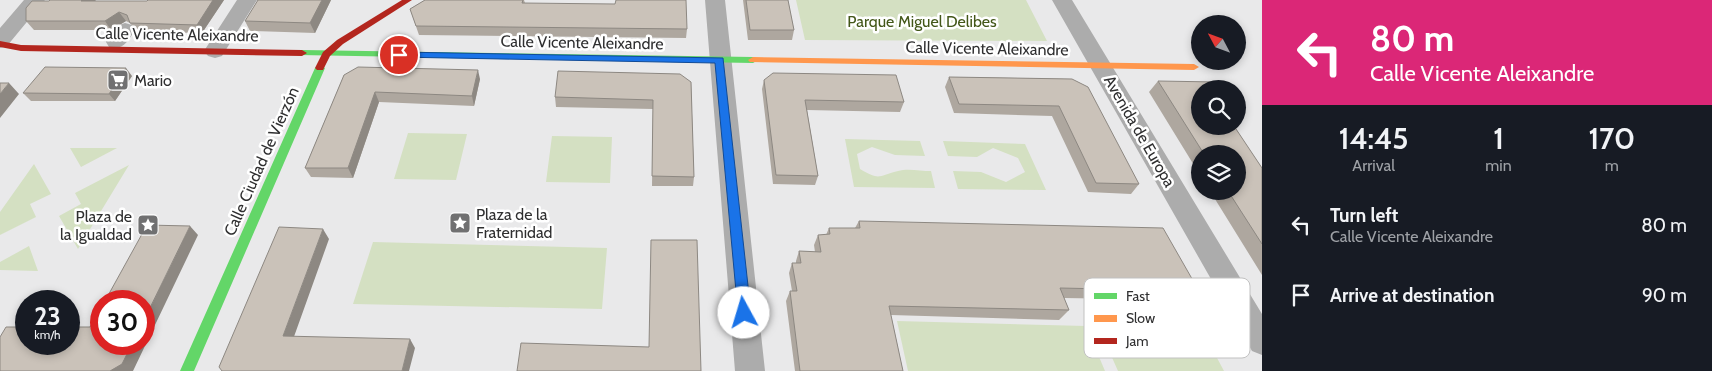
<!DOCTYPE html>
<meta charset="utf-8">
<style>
body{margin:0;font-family:Cabin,sans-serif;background:#242831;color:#f1f3f6;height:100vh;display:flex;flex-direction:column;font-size:19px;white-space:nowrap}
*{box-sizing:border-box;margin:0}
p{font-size:16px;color:#9ea1a6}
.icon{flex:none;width:28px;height:28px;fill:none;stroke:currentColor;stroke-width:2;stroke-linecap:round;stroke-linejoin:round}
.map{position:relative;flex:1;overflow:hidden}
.side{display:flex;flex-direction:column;background:#171b24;width:450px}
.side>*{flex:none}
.guide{background:#db2777;color:#fff;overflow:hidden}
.needle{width:32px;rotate:311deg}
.controls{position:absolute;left:1191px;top:15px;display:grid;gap:10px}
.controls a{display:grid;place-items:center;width:55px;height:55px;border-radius:50%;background:#171b24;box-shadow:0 2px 8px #0003;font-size:25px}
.speed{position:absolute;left:15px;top:290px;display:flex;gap:10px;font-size:25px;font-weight:700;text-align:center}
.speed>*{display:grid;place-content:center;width:65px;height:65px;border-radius:50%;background:#171b24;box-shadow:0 2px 8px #0003;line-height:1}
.speed small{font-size:12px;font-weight:400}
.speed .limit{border:8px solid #d22;background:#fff;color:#111}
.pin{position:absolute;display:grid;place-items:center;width:42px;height:42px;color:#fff;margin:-21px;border:2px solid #fff;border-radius:50%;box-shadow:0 1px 5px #0007}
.me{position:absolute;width:55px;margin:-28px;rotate:354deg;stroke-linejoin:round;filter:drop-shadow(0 0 4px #0008)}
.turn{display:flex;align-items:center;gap:18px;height:105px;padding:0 25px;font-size:22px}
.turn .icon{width:65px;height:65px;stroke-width:2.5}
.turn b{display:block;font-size:35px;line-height:42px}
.eta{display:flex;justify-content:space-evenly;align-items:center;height:85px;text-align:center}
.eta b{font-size:30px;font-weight:600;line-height:35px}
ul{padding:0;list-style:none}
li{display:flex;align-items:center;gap:15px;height:70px;padding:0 25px}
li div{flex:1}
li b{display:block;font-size:19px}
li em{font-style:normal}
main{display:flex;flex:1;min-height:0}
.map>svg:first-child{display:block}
.green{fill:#d4e0c2}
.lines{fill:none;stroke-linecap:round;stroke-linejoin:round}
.street{fill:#acacac;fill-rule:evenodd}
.fast{fill:#63d668;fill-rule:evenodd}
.slow{fill:#ff974d;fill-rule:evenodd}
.jam{fill:#b3261e;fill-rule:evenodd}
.wall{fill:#aea79f}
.shaded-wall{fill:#8d8882}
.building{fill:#cac2b9;stroke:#8d8882}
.route{fill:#1a73e8;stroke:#114b97}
.labels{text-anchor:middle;stroke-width:5;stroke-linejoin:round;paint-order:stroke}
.park-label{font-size:16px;fill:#435719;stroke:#fff}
.street-label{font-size:16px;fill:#2f2f30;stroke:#fff}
.poi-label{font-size:16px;fill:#2f2f30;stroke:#fff;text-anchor:start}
.key{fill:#fff;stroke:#c1c1c1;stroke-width:1}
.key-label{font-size:14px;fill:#2f2f30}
</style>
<main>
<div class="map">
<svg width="1262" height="371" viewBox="0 0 1262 371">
<rect width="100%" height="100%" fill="#e9e9ea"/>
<path class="green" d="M 796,0 L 1026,0 L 1047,41 L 805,40 Z
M 408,133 L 467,134 L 456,180 L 394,179 Z
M 552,136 L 612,137 L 610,183 L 546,182 Z
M 845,139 L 920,141 L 925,156 L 895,155 L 872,147 L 857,154 L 860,169 C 881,181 877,176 898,171 C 907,168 921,171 931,171 L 935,188 L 854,187 Z
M 943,141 L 1025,144 L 1046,190 L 958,189 L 953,171 L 981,172 L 1006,182 L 1025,172 L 1018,158 L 993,148 L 977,157 L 948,156 Z
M 70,148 L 117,148 L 81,167 Z
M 34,164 L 51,194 L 30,204 L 36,217 L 0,235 L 0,212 Z
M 129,165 L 78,249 L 59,216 L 81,204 L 75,193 Z
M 373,242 L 607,248 L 602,309 L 353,304 Z
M 29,246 L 38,271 L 0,270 L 0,262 Z
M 897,321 L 1086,326 L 1105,371 L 908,371 Z
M 1098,326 L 1201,328 L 1224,371 L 1118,371 Z"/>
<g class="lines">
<path class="street" d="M 24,0 L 45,0 L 7,46 L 0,48 L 0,28 Z
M 237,0 L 257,0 L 222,56 L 215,58 L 208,56 L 204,51 Z
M 705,0 L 725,0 L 765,371 L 735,371 Z
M 1052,0 L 1072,0 L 1262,314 L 1262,355 L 1252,351 Z
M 125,23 L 132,25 L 135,30 C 128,41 123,51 109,47 L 106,42 C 111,34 115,26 125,23 Z"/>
<path class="fast" d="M 302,50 L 753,57 L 758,60 L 753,63 L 299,55 L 297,53 Z
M 320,65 L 325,68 L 194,371 L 180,371 L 315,68 Z"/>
<path class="slow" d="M 753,57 L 1194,64 L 1199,67 L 1194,70 L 750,62 L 748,60 Z"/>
<path class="jam" d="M 402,0 L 412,0 L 343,44 L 330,56 L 323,70 L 317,70 L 315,68 L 323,52 L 337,40 Z
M 0,41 L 21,45 L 302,50 L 307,53 L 302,56 L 21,51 L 0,47 Z"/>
</g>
<path class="wall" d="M 148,0 L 224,0 L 202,33 L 137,32 L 130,23 L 126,21 L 111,30 L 34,30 L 26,21 L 95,1 L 147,1 Z
M 258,0 L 331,0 L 315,33 L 250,31 L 245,21 Z
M 425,0 L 524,0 L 525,3 L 687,29 L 686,38 L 419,35 L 410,9 Z
M 743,0 L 788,0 L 794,30 L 792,40 L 748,40 Z
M 344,75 L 480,79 L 474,106 L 379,102 L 353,178 L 311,177 L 305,168 Z
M 132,76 L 115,101 L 31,101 L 23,93 Z
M 949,77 L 1072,79 L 1139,184 L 1131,194 L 1088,192 L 1052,116 L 954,113 L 945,87 Z
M 764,80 L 904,102 L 900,112 L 807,110 L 818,176 L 815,185 L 773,184 L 762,89 Z
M 1158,81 L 1200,89 L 1262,168 L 1262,275 L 1210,191 L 1238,191 L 1238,154 L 1200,154 L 1200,175 L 1149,92 Z
M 691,82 L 694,177 L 693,186 L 652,186 L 653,109 L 556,107 L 555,97 Z
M 859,221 L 1199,291 L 1187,300 L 1064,298 L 1069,310 L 1059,320 L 891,315 L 903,371 L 795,371 L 786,301 L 790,291 L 792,291 L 789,273 L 792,263 L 796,263 L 796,261 L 799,251 L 815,252 L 814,245 L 818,235 L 826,235 L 829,228 L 855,228 Z"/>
<path class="shaded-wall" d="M 82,0 L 96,0 L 88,10 L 81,1 Z
M 213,0 L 224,0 L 202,33 L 197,25 Z
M 322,0 L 331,0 L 315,33 L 310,23 Z
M 119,12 L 126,21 L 111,30 L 105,21 Z
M 126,68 L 132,76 L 115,101 L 109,94 Z
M 478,70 L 480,79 L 474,106 L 472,96 Z
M 9,83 L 19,94 L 0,118 L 0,94 Z
M 375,92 L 379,102 L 353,178 L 348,168 Z
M 190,226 L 198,235 L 133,371 L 110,371 L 132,344 L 144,344 L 144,320 Z
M 323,229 L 329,239 L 291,345 L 283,336 Z
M 410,339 L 415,348 L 409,371 L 402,371 Z"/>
<path class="building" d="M 50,0 L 82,0 L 81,1 L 147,1 L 148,0 L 213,0 L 197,25 L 130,23 L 127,15 L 119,12 L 105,21 L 26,21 L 26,8 L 32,1 L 49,1 Z
M 258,0 L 322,0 L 310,23 L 245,21 Z
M 425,0 L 523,0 L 522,3 L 615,4 L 616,0 L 686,0 L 687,29 L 416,26 L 410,9 Z
M 746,0 L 788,0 L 794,30 L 750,30 Z
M 45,67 L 126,68 L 109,94 L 23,93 Z
M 358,67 L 478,70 L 472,96 L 375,92 L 348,168 L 305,168 L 344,75 Z
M 558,71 L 680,74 L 691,82 L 694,177 L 652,176 L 653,100 L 555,97 Z
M 773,73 L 896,75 L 904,102 L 805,100 L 818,176 L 776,175 L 764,80 Z
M 949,77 L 1072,79 L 1088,87 L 1139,184 L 1096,183 L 1059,106 L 959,104 Z
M 1158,81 L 1216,82 L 1221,89 L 1200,89 L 1200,126 L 1234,126 L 1262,168 L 1262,244 L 1228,191 L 1238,191 L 1238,154 L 1204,154 Z
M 0,83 L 9,83 L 0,94 Z
M 859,221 L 1163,228 L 1199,291 L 1060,288 L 1069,310 L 889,306 L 903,371 L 800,371 L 790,291 L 797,291 L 792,263 L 801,263 L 799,251 L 821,252 L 818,235 L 830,234 L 829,228 L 860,228 Z
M 147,225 L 190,226 L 144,320 L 144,301 L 105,301 Z
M 279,227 L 323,229 L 283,336 L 410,339 L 402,371 L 222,371 L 219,367 Z
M 651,240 L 697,240 L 701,371 L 517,371 L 521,343 L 649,347 Z
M 101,308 L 101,344 L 132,344 L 122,364 L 110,371 L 0,371 L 0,337 L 6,327 L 26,327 L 26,344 L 69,344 L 69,327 L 90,327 Z"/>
<path class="route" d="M 399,52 L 723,58 L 751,313 L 749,317 L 744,319 L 740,317 L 738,313 L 715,63 L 396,57 L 396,53 Z"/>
<defs>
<g id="supermarket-square" transform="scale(1.125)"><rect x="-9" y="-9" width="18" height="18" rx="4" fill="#707071" stroke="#fff"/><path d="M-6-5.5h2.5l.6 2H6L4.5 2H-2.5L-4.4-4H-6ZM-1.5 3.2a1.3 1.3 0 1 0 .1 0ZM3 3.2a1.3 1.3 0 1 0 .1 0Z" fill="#fff"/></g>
<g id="sight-square" transform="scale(1.125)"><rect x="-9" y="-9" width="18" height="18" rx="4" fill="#707071" stroke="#fff"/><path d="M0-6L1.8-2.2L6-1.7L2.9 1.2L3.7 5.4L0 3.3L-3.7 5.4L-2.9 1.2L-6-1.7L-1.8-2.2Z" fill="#fff"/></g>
</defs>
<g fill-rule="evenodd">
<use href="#supermarket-square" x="118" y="80"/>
<use href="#sight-square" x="460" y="223"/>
<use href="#sight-square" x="148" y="225"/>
</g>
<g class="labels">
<g class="park-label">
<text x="922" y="27">Parque Miguel Delibes</text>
</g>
<g class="street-label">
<text transform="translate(177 34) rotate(1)" y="6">Calle Vicente Aleixandre</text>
<text transform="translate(582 42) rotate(1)" y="6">Calle Vicente Aleixandre</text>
<text transform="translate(987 48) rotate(1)" y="6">Calle Vicente Aleixandre</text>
<text transform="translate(1140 131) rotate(60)" y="6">Avenida de Europa</text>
<text transform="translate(261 161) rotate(-66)" y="6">Calle Ciudad de Vierzón</text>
</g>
<g class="poi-label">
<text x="134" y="86">Mario</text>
<text x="476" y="220">Plaza de la<tspan x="476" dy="18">Fraternidad</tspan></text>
<text x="132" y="222" text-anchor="end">Plaza de<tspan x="132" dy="18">la Igualdad</tspan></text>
</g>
</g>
<rect x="1084" y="278" width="166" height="80" rx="8" class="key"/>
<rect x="1094" y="293" width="23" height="6" fill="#63d668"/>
<rect x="1094" y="315" width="23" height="7" fill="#ff974d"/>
<rect x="1094" y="338" width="23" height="6" fill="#b3261e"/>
<g class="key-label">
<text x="1126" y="301">Fast</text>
<text x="1126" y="323">Slow</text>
<text x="1126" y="346">Jam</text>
</g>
</svg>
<div class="controls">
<a><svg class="needle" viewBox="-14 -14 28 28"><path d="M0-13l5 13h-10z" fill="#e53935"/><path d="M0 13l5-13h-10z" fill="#9ea1a6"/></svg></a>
<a><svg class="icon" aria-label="search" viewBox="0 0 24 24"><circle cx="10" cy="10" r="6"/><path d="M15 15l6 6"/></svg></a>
<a><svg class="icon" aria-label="layers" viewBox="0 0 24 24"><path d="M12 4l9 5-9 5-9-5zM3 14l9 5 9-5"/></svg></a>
</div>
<div class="speed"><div>23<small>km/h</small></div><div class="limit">30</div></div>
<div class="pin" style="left:399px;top:55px;background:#d93025"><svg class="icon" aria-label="arrive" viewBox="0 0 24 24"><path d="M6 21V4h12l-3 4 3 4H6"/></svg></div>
<svg class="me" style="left:744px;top:313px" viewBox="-20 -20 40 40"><circle r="19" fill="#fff"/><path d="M0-13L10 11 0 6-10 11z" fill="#1a73e8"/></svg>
</div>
<section class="side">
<div class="guide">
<div class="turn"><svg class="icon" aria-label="left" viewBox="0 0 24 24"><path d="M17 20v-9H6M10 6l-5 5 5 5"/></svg><div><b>80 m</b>Calle Vicente Aleixandre</div></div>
</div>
<div class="eta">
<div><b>14:45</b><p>Arrival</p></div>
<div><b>1</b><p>min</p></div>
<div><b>170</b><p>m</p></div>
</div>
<ul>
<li><svg class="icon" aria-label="left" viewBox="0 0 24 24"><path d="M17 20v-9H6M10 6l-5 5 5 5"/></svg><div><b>Turn left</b><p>Calle Vicente Aleixandre</p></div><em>80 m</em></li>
<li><svg class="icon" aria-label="arrive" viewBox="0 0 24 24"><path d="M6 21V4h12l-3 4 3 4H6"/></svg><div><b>Arrive at destination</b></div><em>90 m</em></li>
</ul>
</section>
</main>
